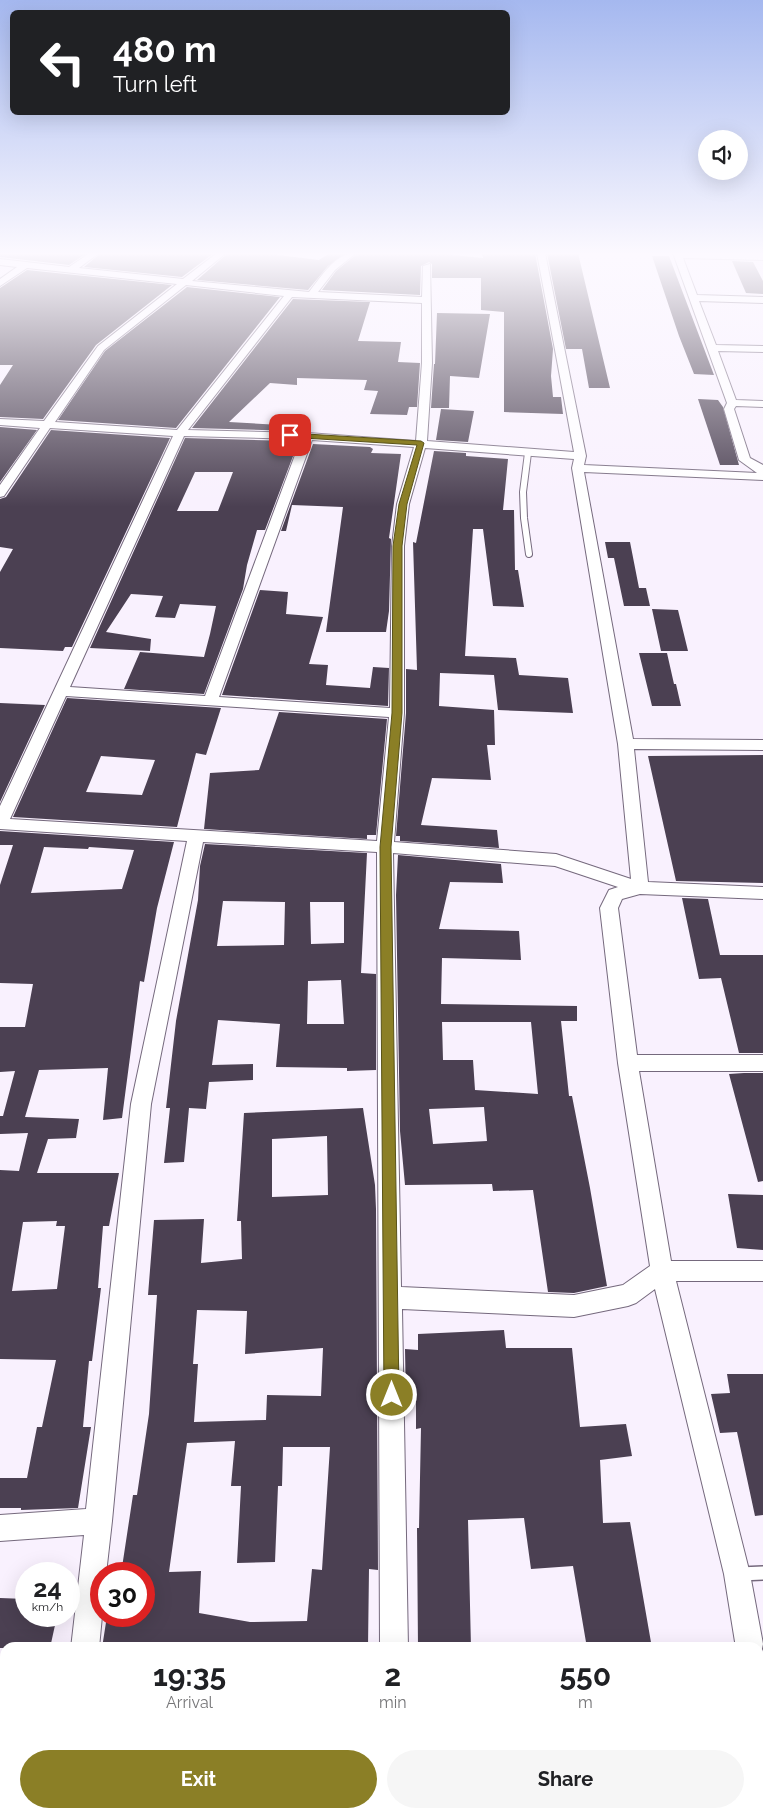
<!DOCTYPE html>
<style>
body{margin:0;font-family:Raleway,sans-serif;background:#f6f6f6;color:#202124;height:100vh;display:flex;flex-direction:column;font-size:19px;white-space:nowrap}
*{box-sizing:border-box;margin:0}
p{font-size:16px;color:#757577}
.icon{flex:none;width:28px;height:28px;fill:none;stroke:currentColor;stroke-width:2;stroke-linecap:round;stroke-linejoin:round}
.map{position:relative;flex:1;overflow:hidden}
.drawer{position:absolute;left:0px;top:1642px;width:764px;height:176px;display:flex;flex-direction:column;background:#fff;border-radius:15px 15px 0 0;box-shadow:0 5px 20px #0002}
.drawer>*{flex:none}
.hud{position:absolute;left:10px;top:10px;width:500px;height:105px;border-radius:8px;box-shadow:0 5px 20px #0002;background:#202124;color:#fff;overflow:hidden}
.fabs{position:absolute;left:698px;top:130px;display:grid;gap:10px}
.fabs a{display:grid;place-items:center;width:50px;height:50px;border-radius:50%;background:#fff;box-shadow:0 5px 20px #0002;font-size:25px}
.speed{position:absolute;left:15px;top:1562px;display:flex;gap:10px;font-size:25px;font-weight:700;text-align:center}
.speed>*{display:grid;place-content:center;width:65px;height:65px;border-radius:50%;background:#fff;box-shadow:0 5px 20px #0002;line-height:1}
.speed small{font-size:12px;font-weight:400}
.speed .limit{border:8px solid #d22;background:#fff;color:#111}
.pin{position:absolute;display:grid;place-items:center;width:42px;height:42px;color:#fff;margin:-21px;border-radius:10px;box-shadow:0 2px 8px #0006}
.me{position:absolute;width:55px;margin:-28px;rotate:0deg;stroke-linejoin:round;filter:drop-shadow(0 0 4px #0008)}
.turn{display:flex;align-items:center;gap:18px;height:105px;padding:0 20px;font-size:22px}
.turn .icon{width:65px;height:65px;stroke-width:2.5}
.turn b{display:block;font-size:35px;line-height:42px}
.eta{display:flex;justify-content:space-evenly;align-items:center;height:85px;text-align:center}
.eta b{font-size:30px;font-weight:700;line-height:35px}
.button{display:flex;gap:10px;margin-top:auto;padding:10px 20px}
.button a{flex:1;height:58px;border-radius:30px;background:#8b7f26;color:#fff;font-size:20px;font-weight:700;line-height:58px;text-align:center}
.button a+a{background:#f6f6f6;color:#202124}
.map>svg:first-child{display:block}
.building{fill:#4b4052;fill-rule:evenodd}
.lines{fill:none;stroke-linecap:round;stroke-linejoin:round}
.lane-far1-casing{stroke:#75697d;stroke-width:8}
.lane-casing{stroke:#75697d;stroke-width:16}
.street-casing{stroke:#75697d;stroke-width:2}
.lane-far1{stroke:#fff;stroke-width:6}
.lane{stroke:#fff;stroke-width:13}
.street{fill:#fff;fill-rule:evenodd}
.route{fill:#8b7f26;stroke:#5a5319}
</style>
<div class="map">
<svg width="763" height="1818" viewBox="0 0 763 1818">
<rect width="100%" height="100%" fill="#f9f1fe"/>
<path class="building" d="M 0,253 L 87,253 L 69,265 L 0,257 Z
M 101,253 L 214,253 L 182,277 L 84,267 Z
M 228,253 L 262,253 L 319,260 L 330,253 L 347,253 L 328,266 L 308,290 L 197,280 Z
M 358,253 L 434,253 L 483,258 L 482,253 L 535,253 L 553,349 L 551,376 L 553,397 L 561,397 L 563,414 L 504,412 L 504,312 L 481,310 L 481,278 L 432,278 L 432,264 L 429,262 L 421,266 L 420,295 L 322,290 L 336,271 Z
M 547,253 L 578,253 L 610,388 L 589,388 L 582,349 L 566,349 Z
M 652,256 L 669,256 L 714,375 L 694,374 L 679,336 Z
M 732,261 L 753,262 L 763,281 L 763,294 L 746,293 Z
M 27,270 L 172,285 L 96,345 L 43,419 L 0,417 L 0,385 L 13,365 L 0,365 L 0,288 Z
M 187,287 L 280,297 L 176,428 L 58,420 L 105,351 Z
M 293,299 L 370,302 L 358,341 L 401,342 L 398,362 L 420,363 L 417,407 L 409,407 L 407,415 L 370,414 L 378,391 L 364,390 L 367,380 L 297,378 L 297,385 L 270,383 L 229,422 L 298,426 L 296,431 L 192,428 Z
M 437,313 L 490,314 L 479,378 L 450,376 L 449,408 L 431,408 L 434,364 L 435,364 Z
M 698,399 L 718,400 L 723,407 L 739,465 L 720,465 Z
M 441,409 L 474,411 L 468,442 L 436,440 Z
M 0,427 L 37,430 L 0,482 Z
M 51,430 L 170,438 L 72,647 L 65,647 L 63,651 L 0,648 L 0,572 L 13,549 L 0,547 L 0,499 L 6,497 Z
M 185,438 L 292,441 L 291,442 L 298,443 L 265,530 L 257,530 L 247,565 L 243,589 L 204,694 L 124,689 L 140,652 L 204,657 L 210,634 L 216,606 L 180,604 L 175,618 L 155,617 L 163,596 L 131,594 L 106,632 L 151,639 L 150,651 L 90,648 ZM 195,472 L 233,472 L 218,511 L 177,511 Z
M 313,444 L 370,447 L 373,449 L 371,453 L 401,454 L 389,538 L 391,539 L 389,611 L 386,632 L 326,632 L 343,507 L 292,505 L 286,531 L 281,531 Z
M 434,451 L 466,453 L 466,456 L 508,459 L 503,510 L 514,510 L 515,570 L 518,570 L 524,607 L 493,606 L 483,529 L 473,529 L 465,656 L 516,658 L 519,675 L 568,678 L 573,713 L 498,710 L 494,675 L 440,673 L 439,706 L 494,710 L 495,745 L 487,745 L 491,780 L 432,778 L 421,825 L 497,830 L 499,848 L 400,841 L 400,836 L 396,836 L 406,713 L 406,669 L 417,670 L 413,542 L 416,543 Z
M 605,542 L 630,542 L 639,588 L 646,588 L 650,606 L 624,606 L 614,558 L 608,558 Z
M 260,590 L 288,592 L 286,614 L 323,617 L 309,664 L 328,665 L 326,685 L 370,688 L 373,667 L 389,668 L 388,706 L 222,695 Z
M 652,609 L 678,610 L 688,651 L 661,651 Z
M 639,653 L 667,653 L 674,684 L 676,684 L 681,706 L 652,706 Z
M 67,698 L 221,708 L 206,755 L 196,753 L 177,827 L 13,817 ZM 101,756 L 155,760 L 142,795 L 86,792 Z
M 0,703 L 45,705 L 0,802 Z
M 279,712 L 387,719 L 376,835 L 367,835 L 367,839 L 204,829 L 210,773 L 259,770 Z
M 763,755 L 763,883 L 676,881 L 648,756 Z
M 0,831 L 174,842 L 157,908 L 144,982 L 140,981 L 122,1118 L 103,1120 L 108,1068 L 39,1070 L 25,1117 L 79,1119 L 76,1138 L 48,1139 L 37,1173 L 119,1173 L 109,1226 L 103,1226 L 98,1288 L 101,1288 L 92,1361 L 89,1361 L 83,1427 L 91,1427 L 78,1508 L 21,1510 L 21,1508 L 0,1508 L 0,1478 L 27,1478 L 37,1427 L 42,1427 L 56,1360 L 0,1359 L 0,1170 L 19,1171 L 28,1133 L 0,1134 L 0,1116 L 3,1116 L 15,1071 L 0,1072 L 0,1027 L 25,1027 L 33,984 L 0,983 L 0,885 L 13,845 L 0,845 ZM 44,847 L 88,849 L 89,847 L 134,850 L 122,889 L 31,893 ZM 57,1221 L 56,1226 L 65,1226 L 57,1289 L 12,1291 L 23,1222 Z
M 205,844 L 367,853 L 361,973 L 376,974 L 376,1070 L 347,1071 L 347,1068 L 276,1067 L 280,1024 L 218,1020 L 212,1065 L 253,1064 L 253,1080 L 209,1082 L 206,1109 L 189,1108 L 184,1162 L 164,1163 L 170,1108 L 166,1108 L 176,1021 L 198,900 L 200,866 ZM 223,901 L 285,902 L 284,945 L 217,946 ZM 310,902 L 344,902 L 344,943 L 311,944 ZM 341,980 L 344,1024 L 307,1024 L 308,981 Z
M 398,855 L 501,864 L 503,883 L 450,882 L 439,929 L 519,931 L 521,960 L 442,958 L 441,1004 L 577,1006 L 577,1021 L 561,1021 L 569,1096 L 572,1096 L 590,1188 L 607,1286 L 574,1293 L 548,1292 L 533,1190 L 493,1191 L 492,1184 L 405,1185 L 400,1131 L 396,895 ZM 442,1022 L 531,1022 L 538,1094 L 475,1090 L 473,1060 L 443,1060 ZM 484,1107 L 487,1141 L 433,1144 L 429,1109 Z
M 682,898 L 708,899 L 720,955 L 763,955 L 763,1053 L 739,1053 L 721,978 L 699,979 Z
M 744,1073 L 763,1073 L 763,1181 L 758,1182 L 729,1074 Z
M 363,1108 L 375,1185 L 376,1209 L 378,1570 L 369,1569 L 368,1647 L 102,1648 L 107,1616 L 144,1616 L 144,1574 L 121,1574 L 133,1495 L 137,1495 L 149,1414 L 157,1295 L 148,1295 L 154,1220 L 204,1219 L 201,1263 L 242,1259 L 241,1221 L 237,1221 L 244,1113 ZM 327,1136 L 328,1195 L 272,1197 L 272,1139 ZM 197,1310 L 247,1311 L 245,1354 L 323,1348 L 321,1396 L 267,1395 L 266,1420 L 194,1422 L 198,1364 L 193,1364 ZM 235,1441 L 231,1486 L 241,1486 L 237,1563 L 275,1562 L 278,1486 L 282,1486 L 283,1447 L 330,1447 L 322,1570 L 312,1569 L 307,1621 L 250,1622 L 199,1613 L 201,1571 L 169,1572 L 187,1443 Z
M 728,1194 L 763,1195 L 763,1250 L 737,1248 Z
M 504,1330 L 506,1348 L 572,1348 L 580,1427 L 626,1424 L 632,1456 L 600,1460 L 603,1523 L 630,1522 L 652,1648 L 587,1648 L 573,1566 L 531,1569 L 524,1518 L 468,1520 L 471,1648 L 418,1648 L 417,1528 L 419,1528 L 421,1428 L 416,1429 L 416,1402 L 406,1402 L 405,1349 L 418,1350 L 418,1334 Z
M 727,1374 L 763,1374 L 763,1515 L 755,1516 L 737,1432 L 720,1433 L 711,1394 L 730,1393 Z
M 0,1598 L 26,1599 L 26,1616 L 57,1616 L 50,1648 L 0,1648 Z"/>
<g class="lines">
<g class="lane-far1-casing">
<path id="lane-far1" d="M 528,453 L 523,492 L 524,518 L 529,554"/>
</g>
<g class="lane-casing">
<path id="lane" d="M 740,1574 L 763,1573"/>
</g>
<g class="street-casing">
<path id="street" d="M 90,253 L 99,253 L 79,268 L 183,279 L 217,253 L 226,253 L 192,281 L 309,292 C 321,277 335,253 356,253 L 335,270 L 318,292 L 422,297 L 423,266 L 430,264 L 432,363 L 427,441 L 574,452 L 537,253 L 545,253 L 586,456 L 584,465 L 757,473 L 739,460 L 724,409 L 727,403 L 673,253 L 763,254 L 763,260 L 683,258 L 697,295 L 763,297 L 763,303 L 699,301 L 716,345 L 763,346 L 763,352 L 718,351 L 736,400 L 763,401 L 763,407 L 736,406 L 734,409 L 750,458 L 763,465 L 763,480 L 584,472 L 633,739 L 763,740 L 763,750 L 634,749 L 648,882 L 763,887 L 763,899 L 640,894 L 622,899 L 618,908 L 637,1055 L 763,1055 L 763,1071 L 639,1071 L 671,1261 L 763,1261 L 763,1281 L 676,1281 L 750,1574 L 763,1644 L 760,1658 L 759,1648 L 736,1648 L 724,1574 L 655,1289 L 636,1303 L 628,1306 L 574,1317 L 402,1309 L 408,1648 L 380,1648 L 377,852 L 203,842 L 151,1104 L 112,1521 L 106,1574 L 101,1574 L 102,1616 L 99,1648 L 71,1648 L 84,1535 L 0,1541 L 0,1515 L 86,1509 L 131,1104 L 187,841 L 0,829 L 0,806 L 173,436 L 50,428 L 4,496 L 0,497 L 0,485 L 40,428 L 0,425 L 0,419 L 44,421 L 98,346 L 177,284 L 27,268 L 0,286 L 0,279 L 17,267 L 0,265 L 0,259 L 69,267 ZM 186,285 L 284,296 L 177,430 L 55,422 L 104,350 ZM 292,297 L 422,303 L 422,363 L 416,441 L 308,433 L 188,430 ZM 184,436 L 301,439 L 205,696 L 70,687 ZM 312,440 L 414,447 L 397,504 L 392,546 L 390,708 L 219,697 ZM 425,448 L 574,459 L 572,468 L 618,744 L 631,879 L 556,854 L 394,842 L 404,713 L 404,546 L 409,504 ZM 66,696 L 389,717 L 377,841 L 10,819 ZM 393,853 L 555,866 L 618,887 L 609,890 L 600,908 L 618,1063 L 650,1266 L 623,1285 L 574,1295 L 401,1287 Z
M 759,1687 L 763,1688 L 763,1740 L 759,1739 Z
M 46,1814 L 76,1814 L 75,1818 L 45,1818 Z
M 380,1814 L 410,1814 L 410,1818 L 380,1818 Z"/>
</g>
<use href="#lane-far1" class="lane-far1"/>
<use href="#lane" class="lane"/>
<use href="#street" class="street"/>
</g>
<linearGradient id="sky" x2="0" y2="1"><stop stop-color="#a5b8ef"/><stop offset="0.5" stop-color="#fcf9ff"/><stop offset="1" stop-color="#fcf9ff" stop-opacity="0"/></linearGradient>
<rect width="763" height="507" fill="url(#sky)"/>
<path class="route" d="M 290,433 L 421,441 L 424,443 L 407,504 L 402,546 L 402,713 L 391,847 L 399,1395 L 397,1401 L 392,1403 L 386,1401 L 384,1395 L 380,847 L 392,713 L 393,546 L 399,504 L 417,445 L 287,437 L 287,434 Z"/>
</svg>
<div class="fabs">
<a><svg class="icon" aria-label="sound" viewBox="0 0 24 24"><path d="M4 9h4l5-4v14l-5-4H4zM17 9q2 3 0 6"/></svg></a>
</div>
<div class="speed"><div>24<small>km/h</small></div><div class="limit">30</div></div>
<div class="pin" style="left:290px;top:435px;background:#d93025"><svg class="icon" aria-label="arrive" viewBox="0 0 24 24"><path d="M6 21V4h12l-3 4 3 4H6"/></svg></div>
<svg class="me" style="left:392px;top:1395px" viewBox="-20 -20 40 40"><circle r="17" fill="#8b7f26" stroke="#fff" stroke-width="3"/><path d="M0-11L8 9 0 5-8 9z" fill="#fff"/></svg>
<div class="hud">
<div class="turn"><svg class="icon" aria-label="left" viewBox="0 0 24 24"><path d="M17 20v-9H6M10 6l-5 5 5 5"/></svg><div><b>480 m</b>Turn left</div></div>
</div>
<section class="drawer">
<div class="eta">
<div><b>19:35</b><p>Arrival</p></div>
<div><b>2</b><p>min</p></div>
<div><b>550</b><p>m</p></div>
</div>
<div class="button"><a>Exit</a><a>Share</a></div>
</section>
</div>
